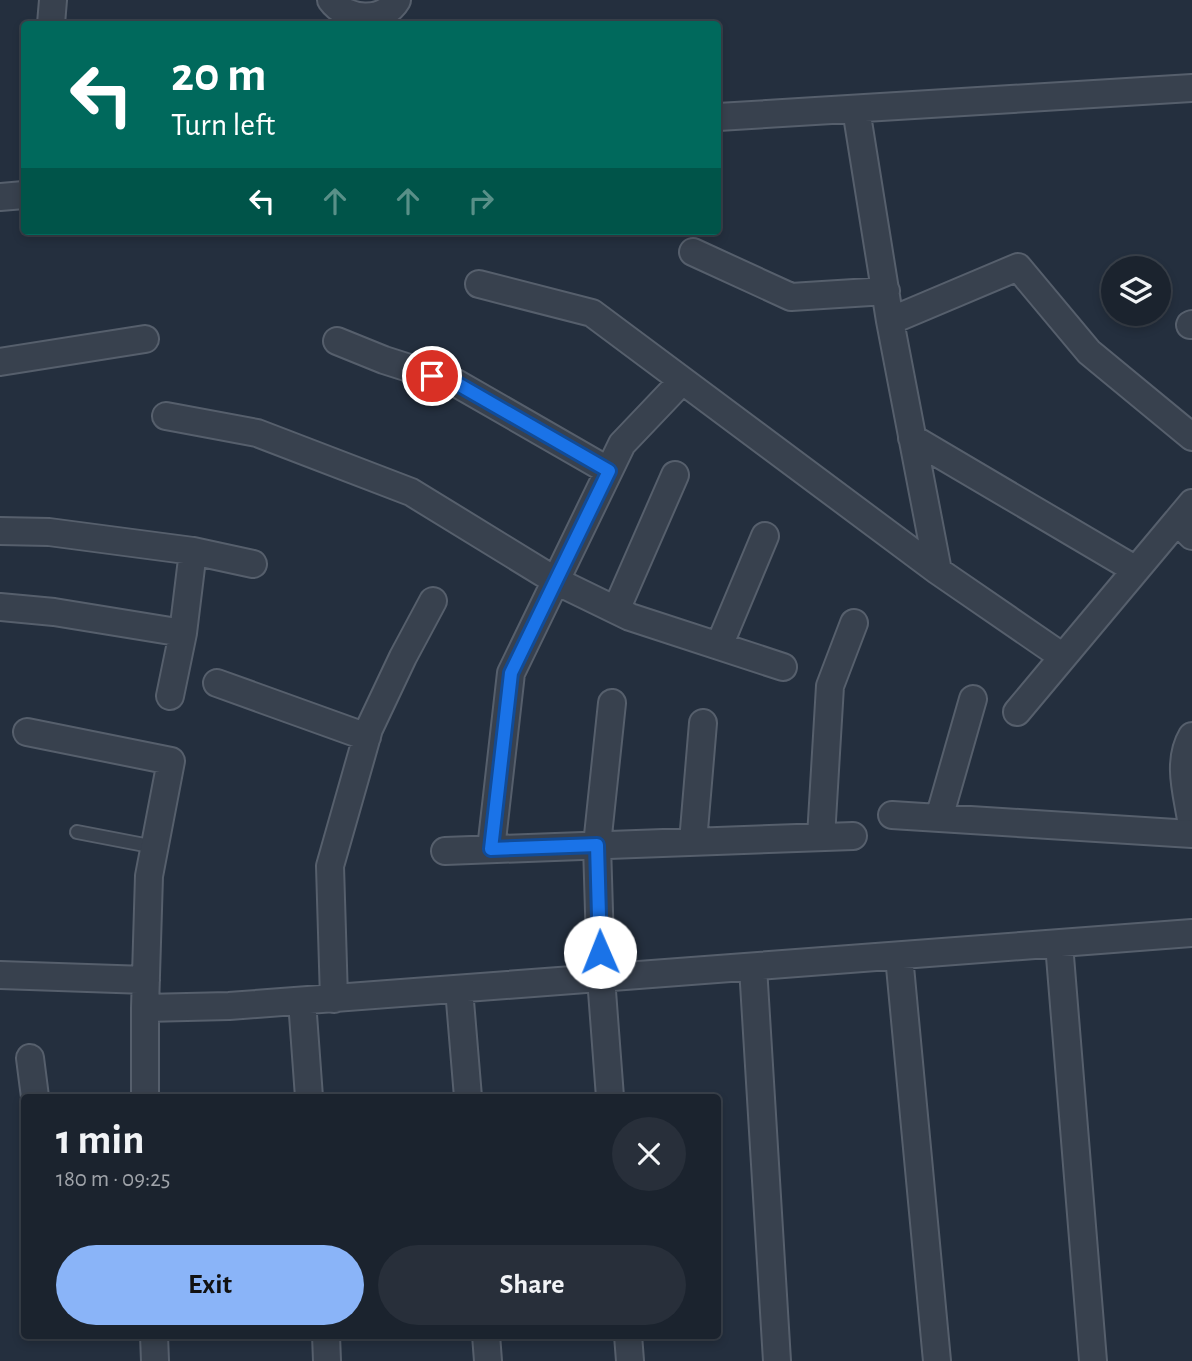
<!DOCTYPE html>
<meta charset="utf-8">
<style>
body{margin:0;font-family:"Alegreya Sans",sans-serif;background:#282f3a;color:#f1f3f6;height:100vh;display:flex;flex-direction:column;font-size:26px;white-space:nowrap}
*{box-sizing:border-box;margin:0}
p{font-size:23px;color:#a0a4aa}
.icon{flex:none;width:38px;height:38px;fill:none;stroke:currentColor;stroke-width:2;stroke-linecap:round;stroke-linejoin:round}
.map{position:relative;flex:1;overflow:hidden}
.sheet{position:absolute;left:21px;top:1094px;width:700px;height:245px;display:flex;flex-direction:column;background:#1b232e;border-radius:7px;box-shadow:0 4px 10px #0003,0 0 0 2px #39404a}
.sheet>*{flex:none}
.top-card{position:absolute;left:21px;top:21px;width:700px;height:214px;border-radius:7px;box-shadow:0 4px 10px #0003,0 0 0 2px #39404a;background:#00695c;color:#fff;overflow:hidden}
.tools{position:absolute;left:1101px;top:256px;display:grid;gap:14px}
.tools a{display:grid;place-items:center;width:70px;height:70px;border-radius:50%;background:#1b232e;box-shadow:0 4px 10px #0003,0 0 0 2px #39404a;font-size:35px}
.pin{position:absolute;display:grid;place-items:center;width:60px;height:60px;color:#fff;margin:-30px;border:4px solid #fff;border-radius:50%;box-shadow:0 2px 7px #0007}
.me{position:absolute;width:77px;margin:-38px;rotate:359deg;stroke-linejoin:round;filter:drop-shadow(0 0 5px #0008)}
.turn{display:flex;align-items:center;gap:24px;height:147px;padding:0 35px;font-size:32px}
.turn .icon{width:91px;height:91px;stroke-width:2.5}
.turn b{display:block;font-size:49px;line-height:60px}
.lanes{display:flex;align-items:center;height:66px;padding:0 35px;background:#0003;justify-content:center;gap:35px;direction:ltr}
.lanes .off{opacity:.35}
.round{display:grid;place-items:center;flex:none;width:74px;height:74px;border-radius:37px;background:#282f3a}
.headline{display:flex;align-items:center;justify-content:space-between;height:119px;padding:0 35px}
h1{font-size:42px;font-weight:700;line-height:52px}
.button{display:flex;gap:14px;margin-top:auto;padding:14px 35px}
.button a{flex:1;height:80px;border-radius:42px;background:#8ab4f8;color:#111;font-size:28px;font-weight:700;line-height:80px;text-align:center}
.button a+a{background:#282f3a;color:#f1f3f6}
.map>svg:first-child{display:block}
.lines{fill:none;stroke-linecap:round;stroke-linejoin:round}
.service-casing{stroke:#565f6c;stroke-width:16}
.minor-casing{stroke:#565f6c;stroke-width:30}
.service{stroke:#38414e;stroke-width:12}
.minor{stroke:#38414e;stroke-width:26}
.route-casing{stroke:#114b97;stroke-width:18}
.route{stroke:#1a73e8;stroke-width:12}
</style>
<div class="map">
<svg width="1192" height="1361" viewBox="0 0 1192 1361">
<rect width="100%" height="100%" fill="#242f3e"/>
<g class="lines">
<g class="service-casing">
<path id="service" d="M 77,832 L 155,847"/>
</g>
<g class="minor-casing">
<path id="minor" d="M 331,0 C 346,21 384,23 397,0
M 51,24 L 53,0
M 856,109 L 890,321 L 1018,267 L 1089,352 L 1192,437
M 718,117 L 1192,88
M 0,197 L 24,195
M 693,252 L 791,297 L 886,291
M 479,284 L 592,313 L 938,571
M 890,321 L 938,571 L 1063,657
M 1190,325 L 1192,324
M 337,341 L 384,360 L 456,383 L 609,471
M 0,362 L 145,339
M 166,416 L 257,433 L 411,492 L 556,581 L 630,617 L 783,667
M 912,438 L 1136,570
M 1192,503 L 1177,521 L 1192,536
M 0,531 L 49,532 L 193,551
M 0,607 L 54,612 L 183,633 L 170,696
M 616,610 L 675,475
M 183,633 L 193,551 L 253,564
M 719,646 L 765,536
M 217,683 L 367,737
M 1017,712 L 1177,521
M 27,732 L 171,761 L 149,876 L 145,1008
M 1192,736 C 1176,763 1188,796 1192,826
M 892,815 L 1192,834
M 939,818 L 973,699
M 821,837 L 830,686 L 854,623
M 693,842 L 703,723
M 491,849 L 511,673 L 622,444 L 682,381
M 445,851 L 853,836
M 1059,944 L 1093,1361
M 899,956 L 937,1361
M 753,967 L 777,1361
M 0,975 L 146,980
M 459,989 L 468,1097
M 334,999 L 330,866 L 369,729 L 403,657 L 433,601
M 302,1001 L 309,1097
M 30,1058 L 35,1097
M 145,1097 L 145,1008 L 229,1006 L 1192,933
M 610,1097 L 601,978 L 597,845 L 612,703
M 154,1335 L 155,1361
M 326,1335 L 327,1361
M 486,1335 L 488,1361
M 628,1335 L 630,1361"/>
</g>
<use href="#service" class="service"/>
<use href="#minor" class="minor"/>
</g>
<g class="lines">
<g class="route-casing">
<path id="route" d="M 432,376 L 456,383 L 609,471 L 511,673 L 491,849 L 597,845 L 600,952"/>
</g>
<use href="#route" class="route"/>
</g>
</svg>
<div class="tools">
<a><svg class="icon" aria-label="layers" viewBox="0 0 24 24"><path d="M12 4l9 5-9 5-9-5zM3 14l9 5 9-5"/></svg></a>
</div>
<div class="pin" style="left:432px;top:376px;background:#d93025"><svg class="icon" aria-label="arrive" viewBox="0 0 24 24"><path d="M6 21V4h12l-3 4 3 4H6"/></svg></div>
<svg class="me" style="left:600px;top:952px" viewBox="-20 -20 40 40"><circle r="19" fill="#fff"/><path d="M0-13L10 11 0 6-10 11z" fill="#1a73e8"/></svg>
<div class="top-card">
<div class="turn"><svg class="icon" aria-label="left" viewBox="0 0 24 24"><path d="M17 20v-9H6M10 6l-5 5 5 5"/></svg><div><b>20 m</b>Turn left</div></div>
<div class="lanes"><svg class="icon" aria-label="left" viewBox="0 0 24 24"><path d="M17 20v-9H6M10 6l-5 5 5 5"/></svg><svg class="icon off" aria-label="ahead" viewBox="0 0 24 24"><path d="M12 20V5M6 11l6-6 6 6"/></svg><svg class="icon off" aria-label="ahead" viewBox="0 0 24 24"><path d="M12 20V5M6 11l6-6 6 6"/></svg><svg class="icon off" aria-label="right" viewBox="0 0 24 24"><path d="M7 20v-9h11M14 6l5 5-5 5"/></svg></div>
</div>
<section class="sheet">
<div class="headline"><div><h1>1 min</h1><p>180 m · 09:25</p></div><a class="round"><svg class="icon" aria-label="close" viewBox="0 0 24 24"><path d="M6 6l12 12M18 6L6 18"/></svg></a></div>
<div class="button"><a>Exit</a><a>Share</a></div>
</section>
</div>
